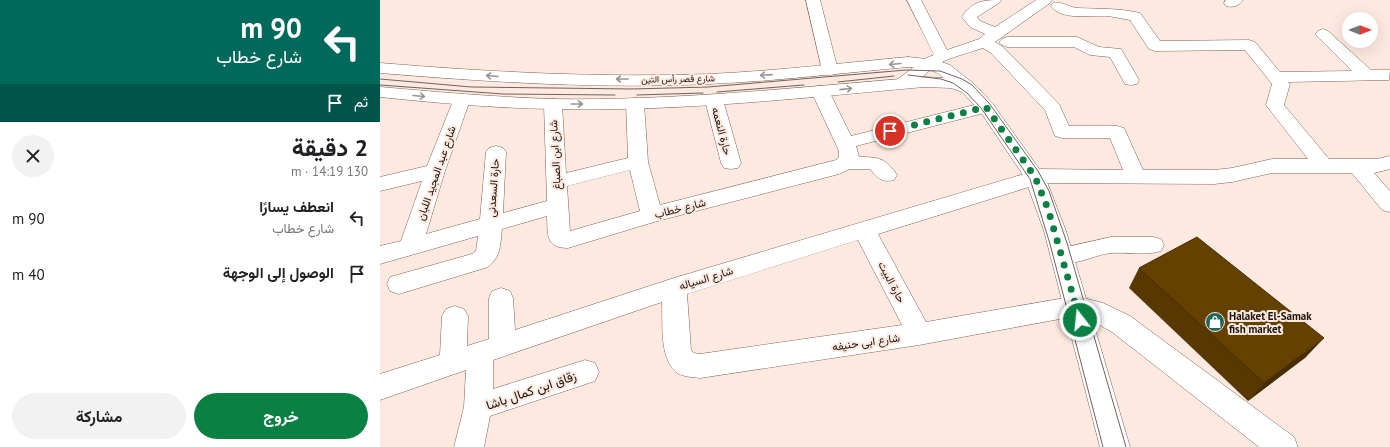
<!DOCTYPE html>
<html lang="ar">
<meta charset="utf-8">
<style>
body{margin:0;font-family:"PT Sans",Vazirmatn,sans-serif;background:#f2f2f2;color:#202124;direction:rtl;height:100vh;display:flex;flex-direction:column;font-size:15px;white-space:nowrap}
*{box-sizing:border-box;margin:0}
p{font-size:13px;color:#757577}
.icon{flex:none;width:22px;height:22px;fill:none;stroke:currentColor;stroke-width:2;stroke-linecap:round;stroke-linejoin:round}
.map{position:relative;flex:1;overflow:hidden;direction:ltr}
.side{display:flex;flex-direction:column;background:#fff;width:380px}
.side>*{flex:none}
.guide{background:#00695c;color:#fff;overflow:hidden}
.needle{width:26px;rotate:90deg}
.fabs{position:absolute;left:962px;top:12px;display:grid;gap:8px}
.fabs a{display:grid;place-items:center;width:36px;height:36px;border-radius:50%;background:#fff;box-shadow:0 4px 16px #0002;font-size:20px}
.pin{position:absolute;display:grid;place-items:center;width:34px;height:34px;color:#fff;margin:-17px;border:2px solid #fff;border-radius:50%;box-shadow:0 1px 4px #0007}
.me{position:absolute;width:44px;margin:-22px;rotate:344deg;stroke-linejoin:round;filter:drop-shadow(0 0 3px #0008)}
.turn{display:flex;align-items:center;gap:14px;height:84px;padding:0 12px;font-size:18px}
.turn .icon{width:52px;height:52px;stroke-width:2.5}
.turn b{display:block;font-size:28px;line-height:34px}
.then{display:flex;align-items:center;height:38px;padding:0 12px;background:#0003;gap:8px;font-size:15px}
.round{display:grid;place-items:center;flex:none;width:42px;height:42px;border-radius:21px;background:#f2f2f2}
.summary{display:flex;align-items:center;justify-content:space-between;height:68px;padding:0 12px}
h1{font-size:24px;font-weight:700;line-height:30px}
.cta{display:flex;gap:8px;margin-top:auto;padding:8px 12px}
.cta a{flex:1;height:46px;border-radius:24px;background:#0b8043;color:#fff;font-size:16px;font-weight:700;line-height:46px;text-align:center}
.cta a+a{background:#f2f2f2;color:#202124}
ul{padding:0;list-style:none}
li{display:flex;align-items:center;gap:12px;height:56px;padding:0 12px}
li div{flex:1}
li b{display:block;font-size:15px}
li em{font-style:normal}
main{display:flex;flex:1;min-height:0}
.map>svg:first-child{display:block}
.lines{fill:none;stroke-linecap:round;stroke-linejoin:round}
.minor-casing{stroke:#7d6154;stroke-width:1}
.major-casing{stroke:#7d6154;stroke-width:1}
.minor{fill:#fff;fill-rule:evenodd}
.major{fill:#fff;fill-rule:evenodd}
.tram{stroke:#70625b;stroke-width:1}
.wall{fill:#573800}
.shaded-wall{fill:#472e00}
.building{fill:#654100;stroke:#472e00}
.oneway{stroke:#999492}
.route{stroke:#0b8043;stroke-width:7;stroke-dasharray:0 12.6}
.labels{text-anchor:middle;stroke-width:4;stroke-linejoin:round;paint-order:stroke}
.far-street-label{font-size:9px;fill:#1c120c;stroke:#fde9df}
.street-label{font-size:11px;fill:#1c120c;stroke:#fde9df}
.poi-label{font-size:11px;font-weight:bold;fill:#1c120c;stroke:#fde9df;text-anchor:start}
.near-street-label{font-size:13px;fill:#1c120c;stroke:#fde9df}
</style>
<main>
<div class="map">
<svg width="1010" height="447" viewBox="0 0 1010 447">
<rect width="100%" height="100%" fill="#fde9df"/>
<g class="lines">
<g class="minor-casing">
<path id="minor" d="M 426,0 L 440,0 L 458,70 L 456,74 L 450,75 L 444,74 L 442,70 Z
M 527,0 L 541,0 L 567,50 L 599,39 L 605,34 L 590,27 L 582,17 C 592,1 603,0 621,0 L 619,3 L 597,17 L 600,21 L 615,27 L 656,0 L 672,0 L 670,3 L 615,42 L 623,47 L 679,104 L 689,126 L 737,126 L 744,128 L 763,170 L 834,170 L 852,168 L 892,159 L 928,159 L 886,105 L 892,84 L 865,50 L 775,51 L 769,49 L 750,20 C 743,19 735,17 728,16 C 712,15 681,21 671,6 L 673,3 C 682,1 688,7 697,8 C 719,9 739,8 760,13 L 780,41 L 869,40 L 875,42 L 900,72 L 972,71 L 935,34 L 938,31 L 943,29 L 948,31 L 991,70 L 1010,70 L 1009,80 L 908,82 L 910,84 L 904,105 L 949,159 L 997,159 L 1010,156 L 1010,169 L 994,173 L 1010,191 L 1010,212 L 1002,210 L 972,173 L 892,173 L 852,182 L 834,184 L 662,183 L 498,234 L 546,322 L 696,296 L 723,303 L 750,316 L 914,437 L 918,447 L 879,447 L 732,332 L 711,320 L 696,316 L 539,345 L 320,378 C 313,377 302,377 296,372 C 279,357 283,323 282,302 L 113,360 L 113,389 L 205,360 L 215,363 L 219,372 L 215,381 L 110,416 L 104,447 L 74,447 L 84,407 L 86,370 L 0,400 L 0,374 L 60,355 L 62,316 L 66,309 L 75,306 L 84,309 L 88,316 L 87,346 L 109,339 L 109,298 L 112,291 L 121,288 L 130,291 L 133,298 L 135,330 L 294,278 L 661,169 L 743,170 L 730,138 L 682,138 L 675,136 L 665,110 L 611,53 L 603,48 C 588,53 571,57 558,64 C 544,72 535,91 518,87 L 515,83 L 518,79 L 546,58 L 554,55 ZM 478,240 L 522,325 L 320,354 L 314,353 L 311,350 L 307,294 Z
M 846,0 L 863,0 C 859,6 853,8 846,6 L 844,3 Z
M 627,37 L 697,37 L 719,47 L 741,49 L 759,80 L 757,84 L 751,85 L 745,84 L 730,57 L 710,55 L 694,47 L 627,47 L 622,45 L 619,42 L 622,39 Z
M 440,86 L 446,87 L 449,91 L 471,136 L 606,102 L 612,103 L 615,107 L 612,111 L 476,146 L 479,157 C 498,157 506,158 517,175 L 514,180 C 501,183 498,178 490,169 L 469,169 L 459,174 L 274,222 L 188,248 C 165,248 168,234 167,216 L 122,229 C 120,246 121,256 108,267 L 19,294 L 10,291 L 7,284 L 10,277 L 92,254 L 96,251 L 98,236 L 0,264 L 0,246 L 21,241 L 42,181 L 0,191 L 0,177 L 47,166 L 75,96 L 81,95 L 87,96 L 90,100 L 65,171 L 46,234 L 100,219 L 106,152 L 109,148 L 116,146 L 123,148 L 126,152 L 123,213 L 167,201 L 164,104 L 167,100 L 173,99 L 179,100 L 182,104 L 186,173 L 248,158 L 246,103 L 249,99 L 255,98 L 261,99 L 264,103 L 268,162 L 280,205 L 456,160 L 459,157 L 459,151 L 431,91 L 434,87 ZM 250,170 L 260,211 L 190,231 L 187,186 Z
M 334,95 L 340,96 L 343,100 L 361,163 L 358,168 L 351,169 L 344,168 L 341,163 L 325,100 L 328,96 Z
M 731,237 L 773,237 L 781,239 L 784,245 L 781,251 C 765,256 748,252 731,253 C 713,255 692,268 674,262 L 670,256 L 674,250 Z"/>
</g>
<g class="major-casing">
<path id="major" d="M 528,57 L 556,60 L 570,65 L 594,84 L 612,103 L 665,177 L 686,231 L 750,447 L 720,447 L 664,231 L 645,178 L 600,111 L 582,92 L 571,88 L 544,87 C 420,98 296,112 172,109 C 115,108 57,103 0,97 L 0,87 C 57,92 115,97 172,99 C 296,101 420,87 544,77 L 564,78 C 553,68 542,68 528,67 C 462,73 396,81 329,84 C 219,89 109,82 0,73 L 0,63 C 109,72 219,78 329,74 C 396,71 462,63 528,57 Z"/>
</g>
<use href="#minor" class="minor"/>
<use href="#major" class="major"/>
<path class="tram" d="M 528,75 L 561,79 L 573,83 L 587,93 L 601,108 L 650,179 L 670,244 L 723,447
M 0,79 L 91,87 L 252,89 L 328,87 L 526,70 L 560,71 L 582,79 L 592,85 L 609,103 L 658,171 L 669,191 L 687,243 L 746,447
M 458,82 L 514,76
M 0,85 L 123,94 L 235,95
M 337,92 L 424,85
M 257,95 L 323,93"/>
</g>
<path class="wall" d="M 759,268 L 926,357 L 868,401 L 749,288 Z"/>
<path class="shaded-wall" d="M 944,338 L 926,357 L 868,401 L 884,383 Z"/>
<path class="building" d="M 817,237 L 944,338 L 884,383 L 759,268 Z"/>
<defs><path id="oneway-shaft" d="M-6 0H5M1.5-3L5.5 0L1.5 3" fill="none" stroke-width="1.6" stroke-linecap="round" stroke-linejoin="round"/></defs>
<g class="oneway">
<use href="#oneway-shaft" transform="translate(515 64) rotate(175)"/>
<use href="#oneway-shaft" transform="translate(386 75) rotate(176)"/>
<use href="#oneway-shaft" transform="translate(112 76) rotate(-175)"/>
<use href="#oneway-shaft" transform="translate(242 79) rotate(-180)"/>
<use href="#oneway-shaft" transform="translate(466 89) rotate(-6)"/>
<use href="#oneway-shaft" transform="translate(39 96) rotate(5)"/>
<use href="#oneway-shaft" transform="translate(197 104)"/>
</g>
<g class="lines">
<path class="route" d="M 510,131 L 606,107 L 655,177 L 668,209 L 700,320"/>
</g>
<defs>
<g id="shop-disc" transform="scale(1)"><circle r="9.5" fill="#226759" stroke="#fde9df"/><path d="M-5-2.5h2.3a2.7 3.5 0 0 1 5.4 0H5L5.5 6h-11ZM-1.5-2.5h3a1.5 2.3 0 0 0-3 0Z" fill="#fff"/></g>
</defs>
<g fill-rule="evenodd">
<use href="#shop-disc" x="835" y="322"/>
</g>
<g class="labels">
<g class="far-street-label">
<text transform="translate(298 79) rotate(-1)" y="3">شارع قصر رأس التين</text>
</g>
<g class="street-label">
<text transform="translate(342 131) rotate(75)" y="4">حارة النعمه</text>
<text transform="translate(175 155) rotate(-93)" y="4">شارع ابن الصباغ</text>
<text transform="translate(56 173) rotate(-71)" y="4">شارع عبد المجيد اللبان</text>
<text transform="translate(113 188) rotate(-86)" y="4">حارة السعدنى</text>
<text transform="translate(300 208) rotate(-14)" y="4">شارع خطاب</text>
<text transform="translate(326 278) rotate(-17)" y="4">شارع السياله</text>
<text transform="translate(512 282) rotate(62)" y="4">حارة البيت</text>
<text transform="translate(486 342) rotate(-8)" y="4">شارع ابى حنيفه</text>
</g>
<g class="poi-label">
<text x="849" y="320">Halaket El-Samak<tspan x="849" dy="13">fish market</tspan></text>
</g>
<g class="near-street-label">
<text transform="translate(151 390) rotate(-19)" y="5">زقاق ابن كمال باشا</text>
</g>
</g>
</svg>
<div class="fabs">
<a><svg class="needle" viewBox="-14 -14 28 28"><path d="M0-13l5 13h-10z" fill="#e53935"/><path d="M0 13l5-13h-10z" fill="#757577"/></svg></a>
</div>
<div class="pin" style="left:510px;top:131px;background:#d93025"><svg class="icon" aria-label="arrive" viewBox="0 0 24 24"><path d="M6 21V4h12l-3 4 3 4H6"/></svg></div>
<svg class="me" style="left:700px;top:320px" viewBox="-20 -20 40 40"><circle r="17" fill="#0b8043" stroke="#fff" stroke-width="3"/><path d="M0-11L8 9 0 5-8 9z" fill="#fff"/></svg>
</div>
<section class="side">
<div class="guide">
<div class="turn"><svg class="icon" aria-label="left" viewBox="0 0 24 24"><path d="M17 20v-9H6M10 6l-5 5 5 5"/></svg><div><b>90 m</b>شارع خطاب</div></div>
<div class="then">ثم<svg class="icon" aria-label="arrive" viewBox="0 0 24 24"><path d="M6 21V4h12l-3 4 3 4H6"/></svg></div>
</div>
<div class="summary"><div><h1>2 دقيقة</h1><p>130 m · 14:19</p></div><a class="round"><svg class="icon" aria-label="close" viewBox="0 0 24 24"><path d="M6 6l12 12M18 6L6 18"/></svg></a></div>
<ul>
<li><svg class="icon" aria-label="left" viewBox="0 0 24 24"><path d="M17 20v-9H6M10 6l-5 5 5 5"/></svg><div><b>انعطف يسارًا</b><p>شارع خطاب</p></div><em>90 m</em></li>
<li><svg class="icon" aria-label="arrive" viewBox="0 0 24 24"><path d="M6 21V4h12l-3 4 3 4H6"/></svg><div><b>الوصول إلى الوجهة</b></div><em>40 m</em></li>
</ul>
<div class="cta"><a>خروج</a><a>مشاركة</a></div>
</section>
</main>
